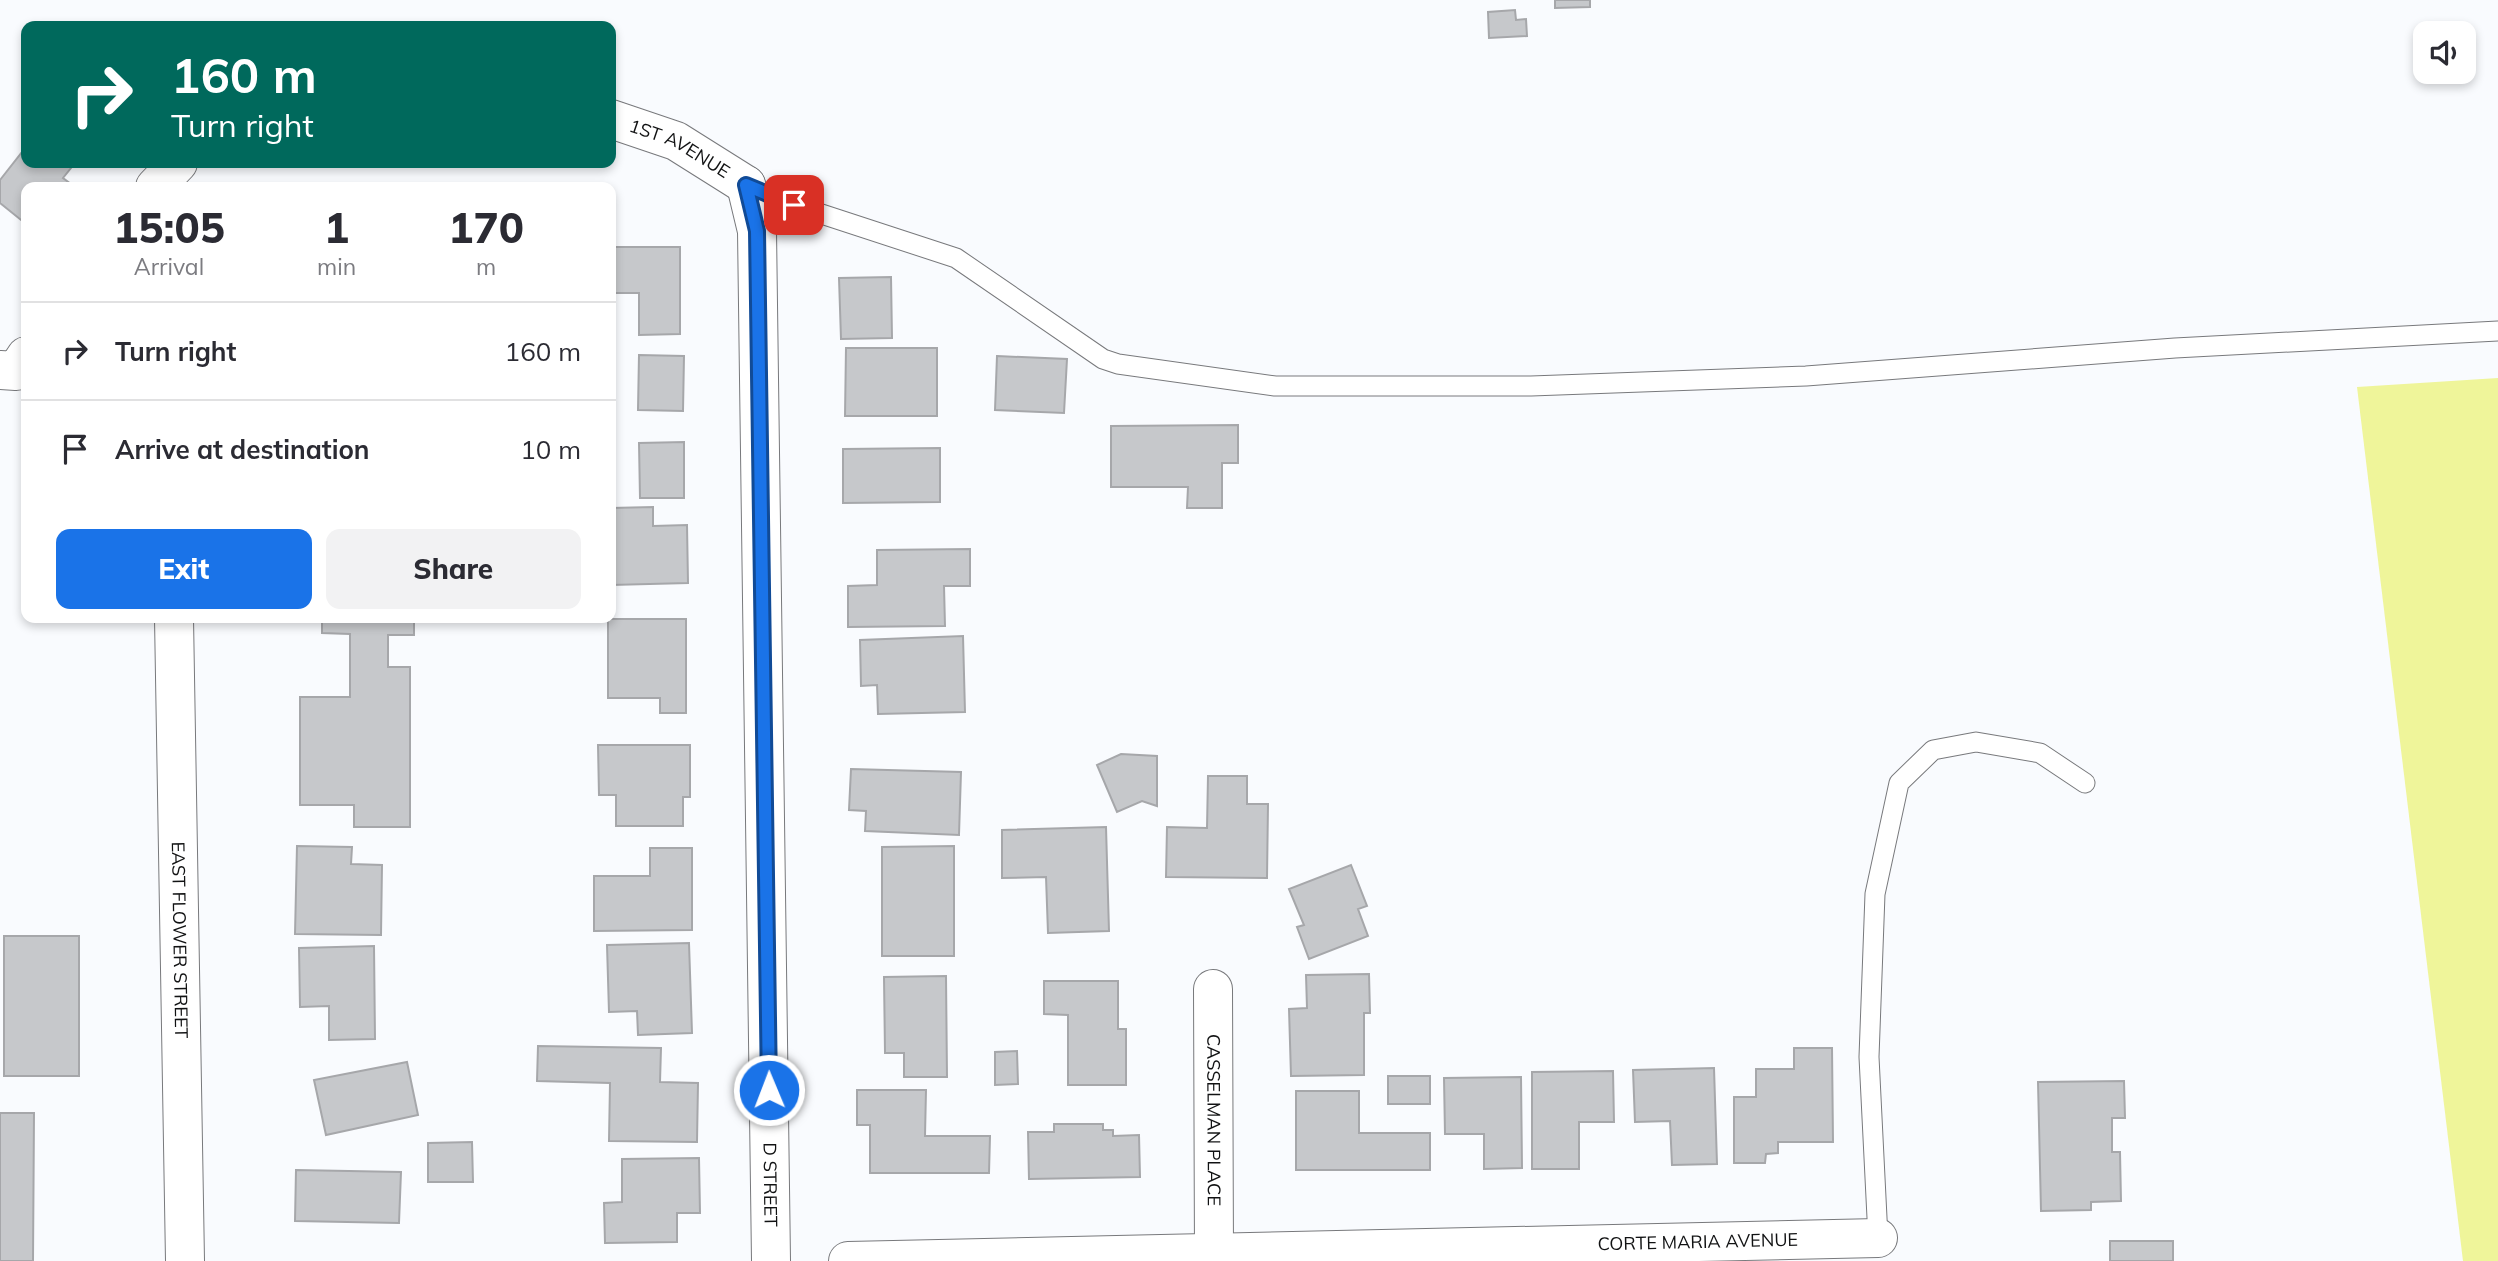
<!DOCTYPE html>
<style>
body{margin:0;font-family:Mulish,sans-serif;background:#f2f2f3;color:#2b2b33;height:100vh;display:flex;flex-direction:column;font-size:26px;white-space:nowrap}
*{box-sizing:border-box;margin:0}
p{font-size:23px;color:#7c7c81}
.icon{flex:none;width:38px;height:38px;fill:none;stroke:currentColor;stroke-width:2;stroke-linecap:round;stroke-linejoin:round}
.map{position:relative;flex:1;overflow:hidden}
.details{position:absolute;left:21px;top:182px;width:595px;height:441px;display:flex;flex-direction:column;background:#fff;border-radius:14px;box-shadow:0 4px 10px #0003}
.details>*{flex:none}
.top-card{position:absolute;left:21px;top:21px;width:595px;height:147px;border-radius:14px;box-shadow:0 4px 10px #0003;background:#00695c;color:#fff;overflow:hidden}
.tools{position:absolute;left:2413px;top:21px;display:grid;gap:14px}
.tools a{display:grid;place-items:center;width:63px;height:63px;border-radius:14px;background:#fff;box-shadow:0 4px 10px #0003;font-size:35px}
.pin{position:absolute;display:grid;place-items:center;width:60px;height:60px;color:#fff;margin:-30px;border-radius:14px;box-shadow:0 4px 10px #0006}
.me{position:absolute;width:77px;margin:-38px;rotate:359deg;stroke-linejoin:round;filter:drop-shadow(0 0 5px #0008)}
.turn{display:flex;align-items:center;gap:24px;height:147px;padding:0 35px;font-size:32px}
.turn .icon{width:91px;height:91px;stroke-width:2.5}
.turn b{display:block;font-size:49px;line-height:60px}
.eta{display:flex;justify-content:space-evenly;align-items:center;height:119px;text-align:center}
.eta b{font-size:42px;font-weight:800;line-height:49px}
.cta{display:flex;gap:14px;margin-top:auto;padding:14px 35px}
.cta a{flex:1;height:80px;border-radius:14px;background:#1a73e8;color:#fff;font-size:28px;font-weight:800;line-height:80px;text-align:center}
.cta a+a{background:#f2f2f3;color:#2b2b33}
ul{padding:0;list-style:none}
li{display:flex;align-items:center;gap:21px;height:98px;padding:0 35px;border-top:2px solid #e1e1e2}
li div{flex:1}
li b{display:block;font-size:26px}
li em{font-style:normal}
.map>svg:first-child{display:block}
.green{fill:#eff59a}
.building{fill:#c6c8cb;stroke:#a6a7aa;stroke-width:2}
.lines{fill:none;stroke-linecap:round;stroke-linejoin:round}
.lane-casing{stroke:#78797c;stroke-width:21}
.street-casing{stroke:#78797c;stroke-width:40}
.secondary-casing{stroke:#78797c;stroke-width:40}
.lane{stroke:#fff;stroke-width:19}
.street{stroke:#fff;stroke-width:38}
.secondary{stroke:#fff;stroke-width:38}
.route-casing{stroke:#114b97;stroke-width:18}
.route{stroke:#1a73e8;stroke-width:12}
.labels{text-anchor:middle;stroke-width:5;stroke-linejoin:round;paint-order:stroke}
.street-label{font-size:18px;fill:#111213;stroke:#f9fbfe}
</style>
<div class="map">
<svg width="2498" height="1261" viewBox="0 0 2498 1261">
<rect width="100%" height="100%" fill="#f9fbfe"/>
<path class="green" d="M 2498,378 L 2498,1261 L 2463,1261 L 2357,387 Z"/>
<path class="building" d="M 1555,0 L 1590,0 L 1590,7 L 1555,8 Z
M 1515,10 L 1516,20 L 1526,19 L 1527,36 L 1489,38 L 1488,12 Z
M 26,147 L 26,163 L 75,163 L 63,178 L 75,187 L 26,187 L 26,224 L 0,203 L 0,180 Z
M 611,247 L 680,247 L 680,334 L 639,335 L 639,293 L 611,293 Z
M 891,277 L 892,338 L 841,339 L 839,278 Z
M 846,348 L 937,348 L 937,416 L 845,416 Z
M 639,355 L 684,356 L 683,411 L 638,410 Z
M 997,356 L 1067,359 L 1064,413 L 995,410 Z
M 1238,425 L 1238,463 L 1222,463 L 1222,508 L 1187,508 L 1188,487 L 1111,487 L 1111,426 Z
M 684,442 L 684,498 L 640,498 L 639,443 Z
M 940,448 L 940,502 L 843,503 L 843,449 Z
M 653,507 L 653,526 L 687,525 L 688,583 L 611,585 L 611,508 Z
M 970,549 L 970,586 L 944,586 L 945,626 L 848,627 L 848,586 L 877,585 L 877,550 Z
M 322,618 L 414,618 L 414,635 L 388,635 L 388,667 L 410,667 L 410,827 L 354,827 L 354,805 L 300,805 L 300,697 L 350,697 L 350,634 L 322,633 Z
M 608,619 L 686,619 L 686,713 L 660,713 L 660,698 L 608,698 Z
M 963,636 L 965,712 L 878,714 L 877,685 L 861,686 L 860,640 Z
M 598,745 L 690,745 L 690,797 L 683,797 L 683,826 L 616,826 L 616,795 L 599,795 Z
M 1121,754 L 1157,756 L 1157,806 L 1142,801 L 1117,812 L 1097,765 Z
M 851,769 L 961,772 L 959,835 L 865,831 L 866,811 L 849,810 Z
M 1208,776 L 1247,776 L 1247,804 L 1268,804 L 1267,878 L 1166,877 L 1167,827 L 1207,828 Z
M 1106,827 L 1109,931 L 1048,933 L 1046,877 L 1002,878 L 1002,830 Z
M 297,846 L 352,847 L 351,864 L 382,865 L 381,935 L 295,934 Z
M 954,846 L 954,956 L 882,956 L 882,847 Z
M 650,848 L 692,848 L 692,930 L 594,931 L 594,876 L 650,876 Z
M 1351,865 L 1367,906 L 1358,909 L 1368,936 L 1309,959 L 1297,927 L 1304,925 L 1289,889 Z
M 4,936 L 79,936 L 79,1076 L 4,1076 Z
M 689,943 L 692,1033 L 638,1035 L 637,1011 L 609,1012 L 607,945 Z
M 374,946 L 375,1039 L 329,1040 L 329,1006 L 300,1007 L 299,948 Z
M 1369,974 L 1370,1013 L 1364,1013 L 1364,1075 L 1291,1076 L 1289,1009 L 1307,1008 L 1306,975 Z
M 946,976 L 947,1077 L 904,1077 L 904,1053 L 885,1053 L 884,977 Z
M 1044,981 L 1118,981 L 1118,1029 L 1126,1029 L 1126,1085 L 1068,1085 L 1068,1015 L 1044,1014 Z
M 538,1046 L 661,1048 L 660,1082 L 698,1083 L 697,1142 L 609,1141 L 610,1083 L 537,1081 Z
M 1794,1048 L 1832,1048 L 1833,1142 L 1778,1142 L 1778,1153 L 1766,1154 L 1765,1163 L 1734,1163 L 1734,1097 L 1756,1097 L 1756,1069 L 1794,1069 Z
M 1017,1051 L 1018,1084 L 995,1085 L 995,1052 Z
M 407,1062 L 418,1115 L 326,1135 L 314,1080 Z
M 1714,1068 L 1717,1164 L 1672,1165 L 1670,1121 L 1635,1122 L 1633,1070 Z
M 1613,1071 L 1614,1122 L 1579,1122 L 1579,1169 L 1532,1169 L 1532,1072 Z
M 1388,1076 L 1430,1076 L 1430,1104 L 1388,1104 Z
M 1521,1077 L 1522,1168 L 1484,1169 L 1484,1134 L 1445,1134 L 1444,1078 Z
M 2124,1081 L 2125,1118 L 2112,1118 L 2112,1152 L 2120,1152 L 2121,1201 L 2091,1202 L 2091,1210 L 2041,1211 L 2038,1082 Z
M 857,1090 L 926,1090 L 925,1136 L 990,1136 L 989,1173 L 870,1173 L 870,1125 L 857,1125 Z
M 1296,1091 L 1359,1091 L 1359,1133 L 1430,1133 L 1430,1170 L 1296,1170 Z
M 0,1113 L 34,1113 L 33,1261 L 0,1261 Z
M 1054,1124 L 1103,1124 L 1103,1130 L 1113,1130 L 1113,1136 L 1139,1135 L 1140,1177 L 1029,1179 L 1028,1132 L 1054,1132 Z
M 472,1142 L 473,1182 L 428,1182 L 428,1143 Z
M 699,1158 L 700,1213 L 677,1213 L 677,1242 L 605,1243 L 604,1203 L 622,1202 L 622,1159 Z
M 296,1170 L 401,1172 L 399,1223 L 295,1221 Z
M 2110,1241 L 2173,1241 L 2173,1261 L 2110,1261 Z"/>
<g class="lines">
<g class="lane-casing">
<path id="lane" d="M 746,185 L 794,205 L 956,258 L 1103,359 L 1118,364 L 1275,386 L 1531,386 L 1806,376 L 2175,348 L 2498,331
M 1878,1238 L 1869,1057 L 1875,894 L 1899,783 L 1933,750 L 1976,742 L 2040,753 L 2085,783"/>
</g>
<g class="street-casing">
<g id="street">
<path id="s1" d="M 746,185 L 757,231 L 771,1261"/>
<path id="s2" d="M 1213,989 L 1214,1253"/>
<path id="s3" d="M 848,1261 L 1878,1238"/>
</g>
</g>
<g class="secondary-casing">
<g id="secondary">
<path id="s4" d="M 611,119 L 676,141 L 746,185"/>
<path d="M 155,187 L 178,163"/>
<path d="M 0,370 L 16,371 L 26,356"/>
<path id="s5" d="M 174,618 L 185,1261"/>
</g>
</g>
<use href="#lane" class="lane"/>
<use href="#street" class="street"/>
<use href="#secondary" class="secondary"/>
</g>
<g class="lines">
<g class="route-casing">
<path id="route" d="M 769,1090 L 757,231 L 746,185 L 794,205"/>
</g>
<use href="#route" class="route"/>
</g>
<g class="labels">
<g class="street-label">
<text dy="6" stroke="none"><textPath href="#s4" startOffset="75">1ST AVENUE</textPath></text>
<text dy="6" stroke="none"><textPath href="#s5" startOffset="322">EAST FLOWER STREET</textPath></text>
<text dy="6" stroke="none"><textPath href="#s2" startOffset="131">CASSELMAN PLACE</textPath></text>
<text dy="6" stroke="none"><textPath href="#s1" startOffset="1001">D STREET</textPath></text>
<text dy="6" stroke="none"><textPath href="#s3" startOffset="850">CORTE MARIA AVENUE</textPath></text>
</g>
</g>
</svg>
<div class="tools">
<a><svg class="icon" aria-label="sound" viewBox="0 0 24 24"><path d="M4 9h4l5-4v14l-5-4H4zM17 9q2 3 0 6"/></svg></a>
</div>
<div class="pin" style="left:794px;top:205px;background:#d93025"><svg class="icon" aria-label="arrive" viewBox="0 0 24 24"><path d="M6 21V4h12l-3 4 3 4H6"/></svg></div>
<svg class="me" style="left:769px;top:1090px" viewBox="-20 -20 40 40"><circle r="17" fill="#1a73e8" stroke="#fff" stroke-width="3"/><path d="M0-11L8 9 0 5-8 9z" fill="#fff"/></svg>
<div class="top-card">
<div class="turn"><svg class="icon" aria-label="right" viewBox="0 0 24 24"><path d="M7 20v-9h11M14 6l5 5-5 5"/></svg><div><b>160 m</b>Turn right</div></div>
</div>
<section class="details">
<div class="eta">
<div><b>15:05</b><p>Arrival</p></div>
<div><b>1</b><p>min</p></div>
<div><b>170</b><p>m</p></div>
</div>
<ul>
<li><svg class="icon" aria-label="right" viewBox="0 0 24 24"><path d="M7 20v-9h11M14 6l5 5-5 5"/></svg><div><b>Turn right</b></div><em>160 m</em></li>
<li><svg class="icon" aria-label="arrive" viewBox="0 0 24 24"><path d="M6 21V4h12l-3 4 3 4H6"/></svg><div><b>Arrive at destination</b></div><em>10 m</em></li>
</ul>
<div class="cta"><a>Exit</a><a>Share</a></div>
</section>
</div>
